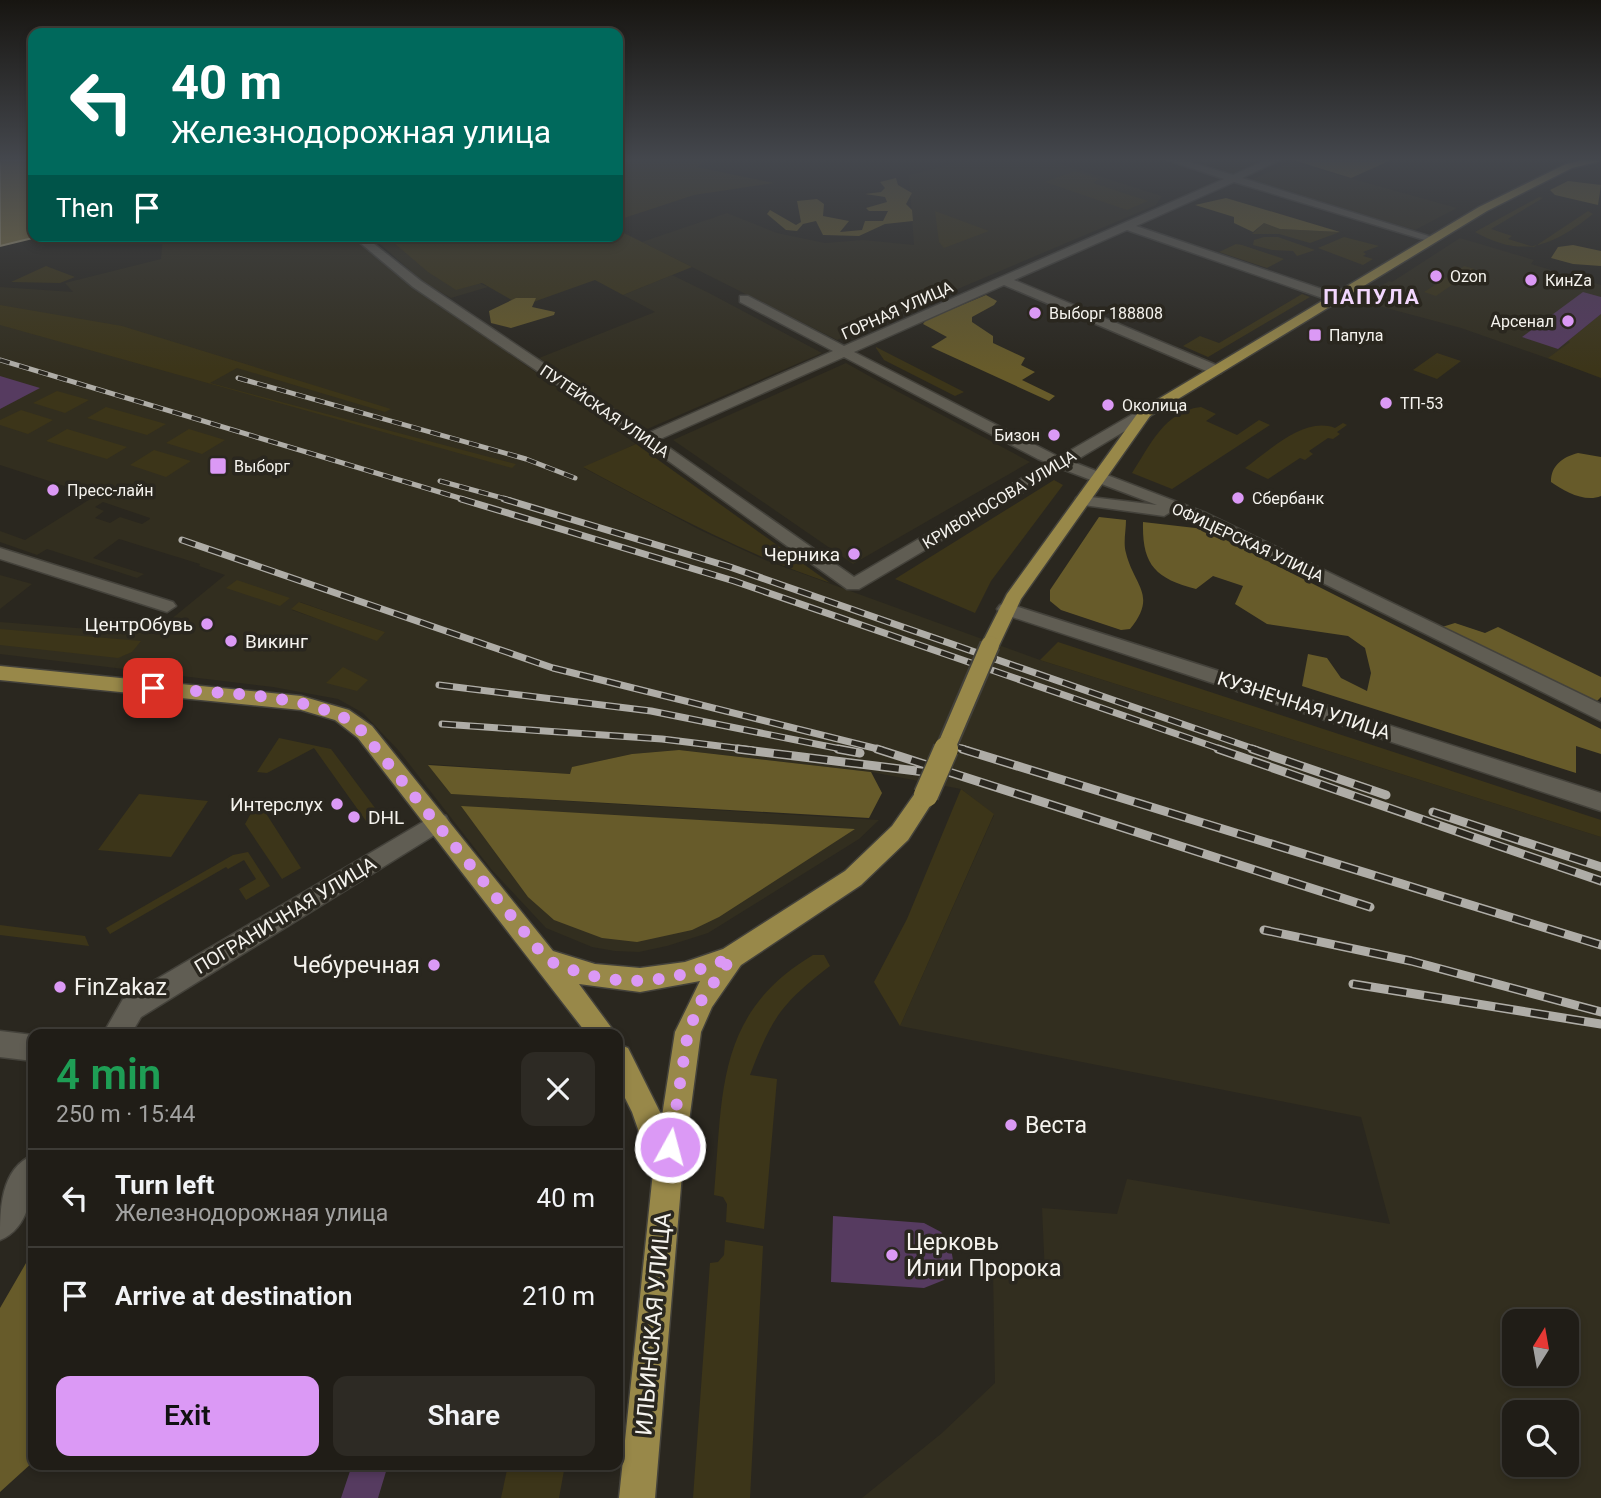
<!DOCTYPE html>
<meta charset="utf-8">
<style>
body{margin:0;font-family:Roboto,sans-serif;background:#2d2a24;color:#f1f3f6;height:100vh;display:flex;flex-direction:column;font-size:26px;white-space:nowrap}
*{box-sizing:border-box;margin:0}
p{font-size:23px;color:#a2a2a1}
.icon{flex:none;width:38px;height:38px;fill:none;stroke:currentColor;stroke-width:2;stroke-linecap:round;stroke-linejoin:round}
.map{position:relative;flex:1;overflow:hidden}
.panel{position:absolute;left:28px;top:1029px;width:595px;height:441px;display:flex;flex-direction:column;background:#201d17;border-radius:14px;box-shadow:0 4px 10px #0003,0 0 0 2px #3d3b36}
.panel>*{flex:none}
.hud{position:absolute;left:28px;top:28px;width:595px;height:214px;border-radius:14px;box-shadow:0 4px 10px #0003,0 0 0 2px #3d3b36;background:#00695c;color:#fff;overflow:hidden}
.needle{width:46px;rotate:11deg}
.fabs{position:absolute;left:1502px;top:1309px;display:grid;gap:14px}
.fabs a{display:grid;place-items:center;width:77px;height:77px;border-radius:14px;background:#201d17;box-shadow:0 4px 10px #0003,0 0 0 2px #3d3b36;font-size:35px}
.pin{position:absolute;display:grid;place-items:center;width:60px;height:60px;color:#fff;margin:-30px;border-radius:14px;box-shadow:0 4px 10px #0006}
.me{position:absolute;width:77px;margin:-38px;rotate:7deg;stroke-linejoin:round;filter:drop-shadow(0 0 5px #0008)}
.turn{display:flex;align-items:center;gap:24px;height:147px;padding:0 28px;font-size:32px}
.turn .icon{width:91px;height:91px;stroke-width:2.5}
.turn b{display:block;font-size:49px;line-height:60px}
.then{display:flex;align-items:center;height:66px;padding:0 28px;background:#0003;gap:14px;font-size:26px}
.round{display:grid;place-items:center;flex:none;width:74px;height:74px;border-radius:14px;background:#2d2a24}
.headline{display:flex;align-items:center;justify-content:space-between;height:119px;padding:0 28px}
h1{font-size:42px;font-weight:600;line-height:52px;color:#1e9e55}
.cta{display:flex;gap:14px;margin-top:auto;padding:14px 28px}
.cta a{flex:1;height:80px;border-radius:14px;background:#db99f5;color:#111;font-size:28px;font-weight:600;line-height:80px;text-align:center}
.cta a+a{background:#2d2a24;color:#f1f3f6}
ul{padding:0;list-style:none}
li{display:flex;align-items:center;gap:21px;height:98px;padding:0 28px;border-top:2px solid #3d3b36}
li div{flex:1}
li b{display:block;font-size:26px}
li em{font-style:normal}
.map>svg:first-child{display:block}
.built{fill:#322e1f;fill-rule:evenodd}
.green{fill:#3c3519}
.forest{fill:#675b2a}
.water{fill:#817444;stroke:#a49a77;stroke-width:2}
.building{fill:#563b60}
.lines{fill:none;stroke-linecap:round;stroke-linejoin:round}
.street-casing{stroke:#44423b;stroke-width:3}
.primary-casing{stroke:#44423b;stroke-width:3}
.street{fill:#605d53;fill-rule:evenodd}
.primary{fill:#988849;fill-rule:evenodd}
.rail-far2-casing{stroke:#afada7;stroke-width:5}
.rail-far1-casing{stroke:#afada7;stroke-width:7}
.rail-casing{stroke:#afada7;stroke-width:9}
.rail-far2{stroke:#2a271f;stroke-width:3.5;stroke-dasharray:10;stroke-linecap:butt}
.rail-far1{stroke:#2a271f;stroke-width:4.5;stroke-dasharray:14;stroke-linecap:butt}
.rail{stroke:#2a271f;stroke-width:6;stroke-dasharray:18;stroke-linecap:butt}
.primary-bridge-far1-casing{stroke:#44423b;stroke-width:22;stroke-linecap:butt}
.primary-bridge-casing{stroke:#44423b;stroke-width:27;stroke-linecap:butt}
.primary-bridge-far1{stroke:#988849;stroke-width:18}
.primary-bridge{stroke:#988849;stroke-width:24}
.route{stroke:#db99f5;stroke-width:12;stroke-dasharray:0 21.6}
.poi-dot{fill:#db99f5;stroke:#2a271f;stroke-width:2.5}
.labels{text-anchor:middle;stroke-width:7;stroke-linejoin:round;paint-order:stroke}
.far-poi-label{font-size:16px;fill:#f5f3ee;stroke:#2a271f;text-anchor:start}
.far-street-label{font-size:16px;fill:#f5f3ee;stroke:#2a271f}
.poi-label{font-size:19px;fill:#f5f3ee;stroke:#2a271f;text-anchor:end}
.street-label{font-size:19px;fill:#f5f3ee;stroke:#2a271f}
.far-district-label{font-size:21px;font-weight:bold;letter-spacing:2px;fill:#f3d7fe;stroke:#2a271f}
.near-poi-label{font-size:23px;fill:#f5f3ee;stroke:#2a271f;text-anchor:start}
.near-street-label{font-size:23px;fill:#f5f3ee;stroke:#2a271f}
</style>
<div class="map">
<svg width="1601" height="1498" viewBox="0 0 1601 1498">
<rect width="100%" height="100%" fill="#2a271f"/>
<path class="built" d="M 969,160 L 1048,160 L 1162,196 L 1156,205 L 837,340 L 642,242 L 727,213 L 777,233 L 825,243 L 863,240 L 914,245 L 909,175 Z
M 1190,160 L 1263,160 L 1233,173 Z
M 1292,162 L 1457,208 L 1415,230 L 1249,181 Z
M 163,236 L 357,236 L 413,285 L 636,444 L 584,468 L 700,530 L 765,560 L 1040,660 L 1601,837 L 1601,1498 L 862,1498 L 942,1433 L 995,1383 L 993,1270 L 1045,1275 L 1042,1208 L 1117,1214 L 1127,1179 L 1390,1224 L 1361,1117 L 900,1026 L 994,815 L 961,789 L 871,772 L 679,750 L 632,754 L 573,767 L 570,774 L 429,764 L 451,794 L 879,820 L 859,839 L 708,933 L 667,946 L 639,952 L 615,951 L 592,947 L 546,928 L 491,869 L 399,751 L 363,713 L 338,699 L 273,687 L 0,654 L 0,622 L 153,634 L 225,575 L 199,566 L 200,564 L 119,539 L 93,558 L 144,574 L 137,578 L 47,549 L 37,555 L 0,542 L 0,531 L 25,540 L 95,496 L 0,465 L 0,287 L 73,292 L 65,283 L 161,259 ZM 103,502 L 150,518 L 150,519 L 142,524 L 120,517 L 110,523 L 95,518 L 104,511 L 95,507 ZM 300,602 L 384,632 L 384,633 L 330,623 L 292,610 ZM 1514,1321 L 1566,1321 L 1566,1374 L 1514,1374 ZM 1514,1412 L 1566,1412 L 1566,1465 L 1514,1465 Z
M 371,236 L 386,236 L 405,250 L 488,287 L 451,298 L 423,282 Z
M 1460,238 L 1534,260 L 1531,264 L 1601,285 L 1601,361 L 1587,372 L 1461,328 L 1364,302 L 1362,297 L 1389,281 L 1392,282 Z
M 672,275 L 709,293 L 822,353 L 645,430 L 539,358 L 655,312 L 623,295 Z
M 846,363 L 878,381 L 1030,462 L 853,564 L 673,440 Z
M 0,575 L 32,584 L 0,609 Z"/>
<path class="green" d="M 618,160 L 699,160 L 705,161 L 697,167 L 774,183 L 694,195 L 618,220 Z
M 1075,171 L 1099,179 L 1093,183 L 1148,201 L 1127,210 L 1045,182 Z
M 1539,197 L 1543,198 L 1491,229 L 1512,236 L 1508,239 L 1534,247 L 1588,211 L 1593,214 C 1553,246 1523,259 1475,232 Z
M 935,211 L 989,231 L 944,248 L 939,242 Z
M 1264,223 L 1280,229 L 1340,232 L 1310,243 L 1279,234 L 1252,234 Z
M 618,230 L 692,267 L 623,295 L 595,280 L 522,306 L 482,283 L 456,290 L 428,272 L 386,236 L 618,236 Z
M 1264,237 L 1278,237 L 1315,250 L 1297,256 L 1293,251 L 1272,250 L 1253,245 L 1254,240 Z
M 1344,237 L 1379,246 L 1363,252 L 1366,254 L 1363,256 L 1373,259 L 1363,265 L 1318,248 Z
M 1236,244 L 1242,245 L 1284,259 L 1267,268 L 1219,252 Z
M 46,266 L 75,277 L 60,283 L 11,282 Z
M 1464,266 L 1475,269 L 1436,296 L 1424,292 Z
M 1302,294 L 1310,297 L 1208,357 L 1183,346 L 1200,336 L 1219,343 Z
M 0,305 L 122,326 L 391,409 L 385,412 L 237,368 L 210,383 L 516,464 L 512,468 L 0,325 Z
M 1601,314 L 1601,378 L 1548,358 L 1570,342 L 1568,341 Z
M 876,348 L 876,347 L 964,392 L 955,396 L 884,360 Z
M 1437,353 L 1461,361 L 1437,379 L 1413,370 Z
M 57,391 L 89,400 L 65,413 L 33,403 Z
M 106,407 L 166,424 L 147,435 L 87,418 Z
M 1201,407 L 1216,414 L 1206,421 L 1237,435 L 1259,420 L 1270,425 L 1172,489 L 1132,473 C 1150,446 1164,411 1201,407 Z
M 21,410 L 53,420 L 28,434 L 0,425 L 0,420 Z
M 1343,423 L 1347,425 L 1337,432 L 1340,434 L 1333,439 L 1328,438 L 1309,451 L 1313,454 L 1305,460 L 1300,458 L 1268,479 L 1245,468 C 1269,451 1304,416 1335,428 Z
M 67,429 L 127,447 L 107,459 L 46,441 Z
M 189,429 L 225,440 L 202,454 L 166,443 Z
M 636,444 L 830,583 C 742,553 665,511 583,467 Z
M 154,450 L 191,461 L 166,477 L 130,465 Z
M 1054,480 L 1063,485 L 991,581 L 975,613 L 895,579 Z
M 237,580 L 290,598 L 280,606 L 226,588 Z
M 299,602 L 385,632 L 377,641 L 291,609 Z
M 0,629 L 141,641 L 132,652 L 118,658 L 0,645 Z
M 1058,642 L 1601,820 L 1601,837 L 1040,660 Z
M 343,667 L 368,680 L 357,691 L 326,683 Z
M 279,738 L 331,749 L 381,816 L 378,824 L 371,828 L 314,748 L 267,773 L 257,772 Z
M 961,789 L 994,814 L 900,1026 L 874,982 L 907,919 Z
M 139,794 L 208,801 L 171,857 L 98,850 Z
M 258,801 L 301,868 L 282,879 L 245,824 Z
M 248,852 L 270,886 L 246,900 L 239,889 L 256,879 L 244,860 L 228,869 L 226,867 L 110,934 L 106,928 L 233,855 Z
M 0,925 L 85,936 L 89,946 L 0,935 Z
M 813,955 L 824,955 L 830,966 C 781,1004 772,1017 750,1075 L 777,1079 L 764,1229 L 726,1222 L 727,1204 L 723,1197 L 714,1195 C 723,1094 715,1013 813,955 Z
M 725,1240 L 763,1246 L 750,1498 L 693,1498 L 710,1263 L 718,1262 L 724,1255 Z
M 508,1465 L 565,1465 L 559,1498 L 501,1498 Z"/>
<path class="forest" d="M 1293,160 L 1389,160 L 1389,161 L 1351,178 Z
M 896,178 L 898,185 L 912,193 L 906,204 L 912,210 L 913,221 L 885,224 L 859,236 L 823,235 L 816,221 L 803,224 L 797,231 L 786,230 L 767,214 L 770,210 L 796,225 L 801,222 L 797,201 L 817,199 L 824,204 L 823,216 L 849,221 L 840,232 L 862,230 L 865,221 L 883,221 L 888,211 L 869,211 L 866,208 L 887,202 L 885,197 L 865,194 L 881,192 L 885,188 L 880,182 Z
M 1568,181 L 1601,185 L 1598,205 L 1555,195 L 1550,190 Z
M 1226,198 L 1340,232 L 1280,229 L 1264,223 L 1253,232 L 1234,223 L 1234,217 L 1195,205 Z
M 1573,245 L 1601,251 L 1601,266 L 1573,264 L 1551,258 L 1558,247 Z
M 986,295 L 997,301 L 994,305 L 972,317 L 972,322 L 993,336 L 993,343 L 1025,358 L 1021,365 L 1035,372 L 1022,380 L 1055,396 L 1049,401 L 931,347 L 947,337 L 923,324 L 926,320 Z
M 516,298 L 536,298 L 532,307 L 555,312 L 554,315 L 511,328 L 491,323 L 489,311 Z
M 1578,453 L 1601,457 L 1601,496 C 1585,503 1564,491 1551,482 C 1551,465 1563,457 1578,453 Z
M 1099,517 L 1126,520 C 1126,531 1123,543 1126,553 C 1134,586 1158,595 1130,629 L 1121,630 L 1061,610 L 1050,601 L 1050,590 Z
M 1143,522 L 1204,529 L 1601,729 L 1601,754 L 1576,746 L 1576,773 L 1302,686 L 1308,654 L 1327,658 L 1341,678 L 1367,691 L 1371,673 L 1365,648 L 1348,636 L 1267,624 L 1235,604 L 1243,586 L 1213,576 L 1196,589 C 1155,578 1142,565 1143,522 Z
M 1455,623 L 1485,633 L 1498,627 L 1601,677 L 1601,697 L 1596,702 L 1442,627 Z
M 679,750 L 871,772 L 882,793 L 869,818 L 451,794 L 428,765 L 570,774 L 572,767 L 632,754 Z
M 461,806 L 855,829 L 719,917 L 692,930 L 637,942 L 602,938 L 554,920 L 528,897 Z
M 33,1251 L 33,1462 L 0,1492 L 0,1308 Z"/>
<path class="water" d="M 0,160 L 33,160 L 33,236 L 41,236 L 0,246 Z"/>
<path class="building" d="M 1583,292 L 1601,297 L 1601,314 L 1558,349 L 1522,337 Z
M 0,376 L 40,388 L 0,409 Z
M 833,1216 L 924,1223 L 941,1232 L 950,1243 L 953,1260 L 950,1272 L 944,1280 L 924,1288 L 831,1282 Z
M 352,1465 L 388,1465 L 378,1498 L 341,1498 Z"/>
<g class="lines">
<g class="street-casing">
<path id="street" d="M 1167,160 L 1183,160 L 1233,175 L 1266,160 L 1280,160 L 1242,178 L 1438,239 L 1428,241 L 1234,182 L 1136,226 L 1339,295 L 1339,301 L 1331,301 L 1127,230 L 1014,280 L 1221,367 L 1221,373 L 1211,373 L 1004,285 L 854,352 L 1059,457 L 1140,410 L 1150,410 L 1150,416 L 1073,462 L 1206,513 L 1601,704 L 1601,721 L 1194,519 L 1172,511 L 1164,516 L 1076,504 L 1076,498 L 1082,496 L 1157,505 L 1062,469 L 859,589 L 847,589 L 642,442 L 413,287 L 352,236 L 364,236 L 421,281 L 648,433 L 833,351 L 740,302 L 740,296 L 748,296 L 844,346 L 1224,179 ZM 844,357 L 1038,459 L 1048,463 L 854,577 L 658,440 Z
M 0,548 L 173,602 L 176,606 L 167,612 L 0,559 Z
M 1006,603 L 1601,793 L 1601,811 L 1000,613 L 997,609 L 1000,605 Z
M 438,813 L 446,816 L 449,822 L 446,828 L 141,1017 L 131,1034 L 103,1034 L 123,999 Z
M 0,1031 L 33,1035 L 33,1061 L 0,1057 Z
M 33,1155 C 34,1185 32,1227 0,1240 C 0,1210 0,1169 33,1155 Z"/>
</g>
<g class="primary-casing">
<path id="primary" d="M 1582,160 L 1601,161 L 1572,168 L 1487,211 L 1150,416 L 1021,599 L 997,650 L 983,650 L 981,645 L 1007,594 L 1140,410 L 1479,207 L 1566,164 Z
M 0,666 L 301,696 L 349,710 L 372,726 L 553,951 L 595,964 L 640,968 L 685,962 L 723,949 L 845,871 L 892,826 L 918,789 L 926,786 L 934,789 L 937,795 L 908,840 L 861,885 L 741,965 L 712,1007 L 701,1032 L 682,1174 L 655,1498 L 619,1498 L 653,1172 L 632,1112 L 618,1084 L 618,1044 L 628,1048 L 662,1116 L 675,1032 L 700,981 L 640,992 L 579,984 L 616,1034 L 587,1034 L 358,738 L 335,720 L 301,710 L 0,680 Z"/>
</g>
<use href="#street" class="street"/>
<use href="#primary" class="primary"/>
<g class="rail-far2-casing">
<path id="rail-far2" d="M 0,360 L 466,500
M 238,378 L 526,459 L 575,478
M 440,481 L 510,500"/>
</g>
<g class="rail-far1-casing">
<path id="rail-far1" d="M 461,499 L 734,581 L 1223,750
M 504,499 L 730,567 L 1257,750
M 182,540 L 553,668 L 882,750
M 439,685 L 651,711 L 846,750
M 442,724 L 662,739 L 752,750
M 951,745 L 968,750"/>
</g>
<g class="rail-casing">
<path id="rail" d="M 738,749 L 933,773
M 838,749 L 860,753
M 877,749 L 1370,907
M 962,749 L 1601,945
M 1218,749 L 1601,881
M 1252,749 L 1386,795
M 1433,812 L 1601,867
M 1264,930 L 1411,961 L 1601,1012
M 1353,984 L 1601,1024"/>
</g>
<use href="#rail-far2" class="rail-far2"/>
<use href="#rail-far1" class="rail-far1"/>
<use href="#rail" class="rail"/>
<g class="primary-bridge-far1-casing">
<path id="primary-bridge-far1" d="M 945,750 L 990,645"/>
</g>
<g class="primary-bridge-casing">
<path id="primary-bridge" d="M 926,795 L 946,749"/>
</g>
<use href="#primary-bridge-far1" class="primary-bridge-far1"/>
<use href="#primary-bridge" class="primary-bridge"/>
</g>
<linearGradient id="sky" x2="0" y2="1"><stop stop-color="#171511"/><stop offset="0.43" stop-color="#44474d"/><stop offset="1" stop-color="#44474d" stop-opacity="0"/></linearGradient>
<rect width="1601" height="370" fill="url(#sky)"/>
<g class="lines">
<path class="route" d="M 153,688 C 216,694 300,691 356,724 L 547,960 C 614,990 665,986 732,957 L 702,999 L 688,1032 L 670,1147"/>
</g>
<g class="poi-dot">
<circle cx="1436" cy="276" r="7"/>
<circle cx="1531" cy="280" r="7"/>
<circle cx="1035" cy="313" r="7"/>
<circle cx="1568" cy="321" r="7"/>
<rect x="1308" y="328" width="14" height="14" rx="3.5"/>
<circle cx="1386" cy="403" r="7"/>
<circle cx="1108" cy="405" r="7"/>
<circle cx="1054" cy="435" r="7"/>
<rect x="209" y="457" width="18" height="18" rx="3.5"/>
<circle cx="53" cy="490" r="7"/>
<circle cx="1238" cy="498" r="7"/>
<circle cx="854" cy="554" r="7"/>
<circle cx="207" cy="624" r="7"/>
<circle cx="231" cy="641" r="7"/>
<circle cx="337" cy="804" r="7"/>
<circle cx="354" cy="817" r="7"/>
<circle cx="434" cy="965" r="7"/>
<circle cx="60" cy="987" r="7"/>
<circle cx="1011" cy="1125" r="7"/>
<circle cx="892" cy="1255" r="7"/>
</g>
<g class="labels">
<g class="far-poi-label">
<text x="1450" y="282">Ozon</text>
<text x="1545" y="286">КинZa</text>
<text x="1049" y="319">Выборг 188808</text>
<text x="1554" y="327" text-anchor="end">Арсенал</text>
<text x="1329" y="341">Папула</text>
<text x="1400" y="409">ТП-53</text>
<text x="1122" y="411">Околица</text>
<text x="1040" y="441" text-anchor="end">Бизон</text>
<text x="234" y="472">Выборг</text>
<text x="67" y="496">Пресс-лайн</text>
<text x="1252" y="504">Сбербанк</text>
</g>
<g class="far-street-label">
<text transform="translate(897 310) rotate(-24)" y="6">ГОРНАЯ УЛИЦА</text>
<text transform="translate(605 411) rotate(34)" y="6">ПУТЕЙСКАЯ УЛИЦА</text>
<text transform="translate(999 499) rotate(-31)" y="6">КРИВОНОСОВА УЛИЦА</text>
<text transform="translate(1248 542) rotate(25)" y="6">ОФИЦЕРСКАЯ УЛИЦА</text>
</g>
<g class="poi-label">
<text x="840" y="561">Черника</text>
<text x="193" y="631">ЦентрОбувь</text>
<text x="245" y="648" text-anchor="start">Викинг</text>
<text x="323" y="811">Интерслух</text>
<text x="368" y="824" text-anchor="start">DHL</text>
</g>
<g class="street-label">
<text transform="translate(1304 705) rotate(18)" y="7">КУЗНЕЧНАЯ УЛИЦА</text>
<text transform="translate(285 915) rotate(-31)" y="7">ПОГРАНИЧНАЯ УЛИЦА</text>
</g>
<g class="far-district-label">
<text x="1372" y="304">ПАПУЛА</text>
</g>
<g class="near-poi-label">
<text x="420" y="973" text-anchor="end">Чебуречная</text>
<text x="74" y="995">FinZakaz</text>
<text x="1025" y="1133">Веста</text>
<text x="906" y="1250">Церковь<tspan x="906" dy="26">Илии Пророка</tspan></text>
</g>
<g class="near-street-label">
<text transform="translate(653 1324) rotate(-85)" y="8">ИЛЬИНСКАЯ УЛИЦА</text>
</g>
</g>
</svg>
<div class="fabs">
<a><svg class="needle" viewBox="-14 -14 28 28"><path d="M0-13l5 13h-10z" fill="#e53935"/><path d="M0 13l5-13h-10z" fill="#a2a2a1"/></svg></a>
<a><svg class="icon" aria-label="search" viewBox="0 0 24 24"><circle cx="10" cy="10" r="6"/><path d="M15 15l6 6"/></svg></a>
</div>
<div class="pin" style="left:153px;top:688px;background:#d93025"><svg class="icon" aria-label="arrive" viewBox="0 0 24 24"><path d="M6 21V4h12l-3 4 3 4H6"/></svg></div>
<svg class="me" style="left:670px;top:1147px" viewBox="-20 -20 40 40"><circle r="17" fill="#db99f5" stroke="#fff" stroke-width="3"/><path d="M0-11L8 9 0 5-8 9z" fill="#fff"/></svg>
<div class="hud">
<div class="turn"><svg class="icon" aria-label="left" viewBox="0 0 24 24"><path d="M17 20v-9H6M10 6l-5 5 5 5"/></svg><div><b>40 m</b>Железнодорожная улица</div></div>
<div class="then">Then<svg class="icon" aria-label="arrive" viewBox="0 0 24 24"><path d="M6 21V4h12l-3 4 3 4H6"/></svg></div>
</div>
<section class="panel">
<div class="headline"><div><h1>4 min</h1><p>250 m · 15:44</p></div><a class="round"><svg class="icon" aria-label="close" viewBox="0 0 24 24"><path d="M6 6l12 12M18 6L6 18"/></svg></a></div>
<ul>
<li><svg class="icon" aria-label="left" viewBox="0 0 24 24"><path d="M17 20v-9H6M10 6l-5 5 5 5"/></svg><div><b>Turn left</b><p>Железнодорожная улица</p></div><em>40 m</em></li>
<li><svg class="icon" aria-label="arrive" viewBox="0 0 24 24"><path d="M6 21V4h12l-3 4 3 4H6"/></svg><div><b>Arrive at destination</b></div><em>210 m</em></li>
</ul>
<div class="cta"><a>Exit</a><a>Share</a></div>
</section>
</div>
